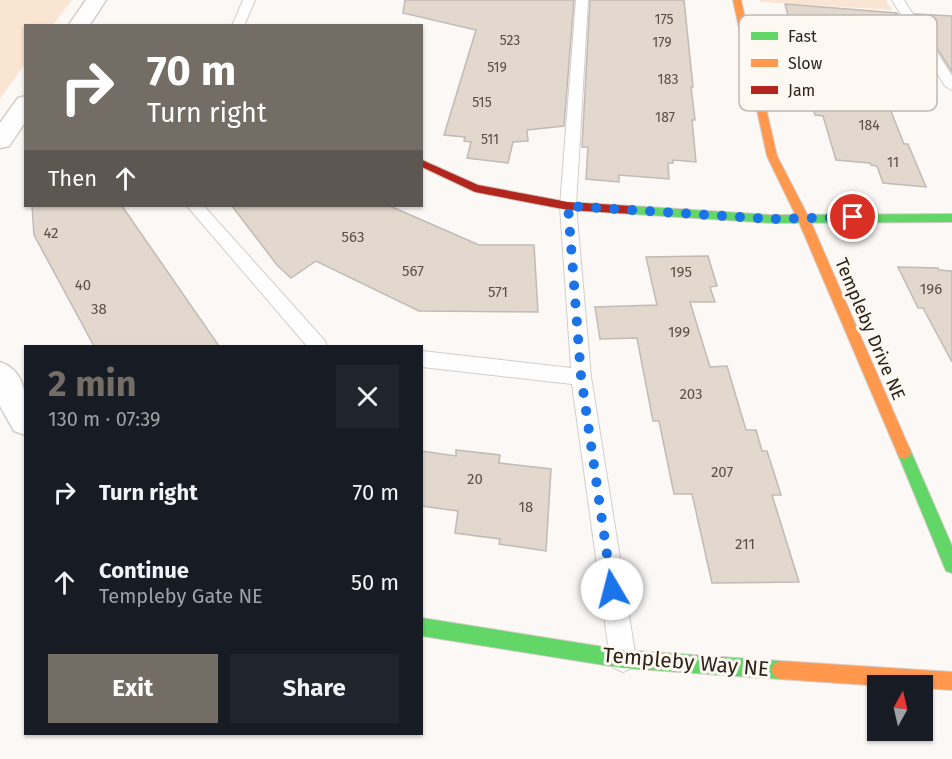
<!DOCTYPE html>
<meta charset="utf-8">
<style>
body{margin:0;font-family:"Fira Sans",sans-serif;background:#20242c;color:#f1f3f6;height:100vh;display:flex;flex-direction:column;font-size:22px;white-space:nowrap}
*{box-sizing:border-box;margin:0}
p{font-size:20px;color:#9ea1a6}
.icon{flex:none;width:33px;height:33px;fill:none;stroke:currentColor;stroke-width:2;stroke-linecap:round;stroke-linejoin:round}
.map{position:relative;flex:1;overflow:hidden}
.drawer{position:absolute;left:24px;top:345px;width:399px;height:390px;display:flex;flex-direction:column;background:#171b24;border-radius:0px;box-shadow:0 2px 4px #0004}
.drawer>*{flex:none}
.guide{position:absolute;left:24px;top:24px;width:399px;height:183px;border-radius:0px;box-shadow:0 2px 4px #0004;background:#746d66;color:#fff;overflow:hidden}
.needle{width:39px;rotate:8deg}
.buttons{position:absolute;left:867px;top:675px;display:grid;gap:12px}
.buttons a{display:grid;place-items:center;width:66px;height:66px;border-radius:0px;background:#171b24;box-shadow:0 2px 4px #0004;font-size:30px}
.pin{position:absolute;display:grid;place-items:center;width:51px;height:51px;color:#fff;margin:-26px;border:3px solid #fff;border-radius:50%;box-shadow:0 2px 6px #0007}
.me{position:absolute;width:66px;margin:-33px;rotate:352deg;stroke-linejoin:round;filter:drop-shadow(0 0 4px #0008)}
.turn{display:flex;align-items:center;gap:21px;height:126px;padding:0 24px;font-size:27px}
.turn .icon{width:78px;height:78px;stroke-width:2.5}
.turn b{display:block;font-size:42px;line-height:51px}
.then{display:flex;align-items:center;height:57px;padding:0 24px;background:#0003;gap:12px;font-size:22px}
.round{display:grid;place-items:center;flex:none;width:63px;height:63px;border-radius:0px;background:#20242c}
.head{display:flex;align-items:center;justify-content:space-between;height:102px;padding:0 24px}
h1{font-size:36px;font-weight:700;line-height:45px;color:#746d66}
.primary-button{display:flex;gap:12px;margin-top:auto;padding:12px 24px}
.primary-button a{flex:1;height:69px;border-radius:0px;background:#746d66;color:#fff;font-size:24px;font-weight:700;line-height:69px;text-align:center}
.primary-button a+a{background:#20242c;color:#f1f3f6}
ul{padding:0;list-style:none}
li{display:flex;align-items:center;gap:18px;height:90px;padding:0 24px}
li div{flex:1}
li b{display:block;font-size:22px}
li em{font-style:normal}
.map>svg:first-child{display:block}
.green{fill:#fae5d3}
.building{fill:#e3d8ce;stroke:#c1bab5;stroke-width:1.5}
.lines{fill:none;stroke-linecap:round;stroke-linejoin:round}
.lane-casing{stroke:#d4cdc8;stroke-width:2}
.street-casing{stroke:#d4cdc8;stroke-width:3}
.fast-casing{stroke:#d4cdc8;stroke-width:2}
.slow-casing{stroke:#d4cdc8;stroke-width:2}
.jam-casing{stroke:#d4cdc8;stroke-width:2}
.lane{fill:#fefefe;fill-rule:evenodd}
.street{fill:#fefefe;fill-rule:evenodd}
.fast{fill:#63d668;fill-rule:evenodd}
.slow{fill:#ff974d;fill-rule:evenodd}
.jam{fill:#b3261e;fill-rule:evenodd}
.route{stroke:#1a73e8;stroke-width:10;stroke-dasharray:0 18}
.labels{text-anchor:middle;stroke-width:6;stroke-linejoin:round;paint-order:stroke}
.far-number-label{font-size:14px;fill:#5a5046}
.number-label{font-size:15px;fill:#5a5046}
.street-label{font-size:18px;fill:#2c2218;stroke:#fef8f3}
.near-street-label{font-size:21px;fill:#2c2218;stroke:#fef8f3}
.key{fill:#fef8f3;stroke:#bfb8b1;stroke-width:1.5}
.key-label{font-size:16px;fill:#2c2218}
</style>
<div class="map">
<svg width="952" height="759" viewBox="0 0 952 759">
<rect width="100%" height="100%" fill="#fbf8f6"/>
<path class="green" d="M 0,0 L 72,0 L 53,25 L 26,26 L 25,64 L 0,99 Z
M 760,0 L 886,0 L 892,10 L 760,2 Z"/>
<path class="building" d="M 405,0 L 574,0 L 564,126 L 527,130 L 528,141 L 513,142 L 508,163 L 467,158 L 471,142 L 464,141 L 465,137 L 444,135 L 476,30 L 403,13 Z
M 590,0 L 684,0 L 693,87 L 691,87 L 695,120 L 692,120 L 696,162 L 673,160 L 673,163 L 668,163 L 669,179 L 619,175 L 619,182 L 586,179 L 588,147 L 582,147 Z
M 785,4 L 897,13 L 933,71 L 873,66 L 904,144 L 908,144 L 926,187 L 883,183 L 877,166 L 871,165 L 870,163 L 836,160 L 823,116 L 815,115 Z
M 915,14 L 952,16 L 952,72 Z
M 32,206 L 122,206 L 219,346 L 94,346 L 34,235 Z
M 232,206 L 390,206 L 479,245 L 534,245 L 538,312 L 419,311 L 316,261 L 291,278 L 277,265 Z
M 708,256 L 717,286 L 710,287 L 715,302 L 690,302 L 710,367 L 727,366 L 746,430 L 756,430 L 762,451 L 767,451 L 781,495 L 772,495 L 799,582 L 712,583 L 692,494 L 674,494 L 659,421 L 653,421 L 637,338 L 600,339 L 595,307 L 657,305 L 646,257 Z
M 898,267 L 938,268 L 939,270 L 952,271 L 952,362 L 923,308 L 918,308 Z
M 456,450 L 500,455 L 499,463 L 551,469 L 546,551 L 499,544 L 500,539 L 455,533 L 458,511 L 422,506 L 422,451 L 456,456 Z"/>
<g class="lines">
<g class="lane-casing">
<path id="lane" d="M 243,0 L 255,0 L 244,26 L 232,26 Z
M 576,0 L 588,0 L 576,206 L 591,377 L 636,659 L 632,668 L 623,672 L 614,668 L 610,659 L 572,384 L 422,367 L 422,351 L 571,368 L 560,206 Z
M 892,0 L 904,0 L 952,76 L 952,90 L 945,86 Z
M 187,206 L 204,206 L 325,341 L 327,346 L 307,346 Z"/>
</g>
<g class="street-casing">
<path id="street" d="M 86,0 L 106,0 L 89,26 L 68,26 Z
M 26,96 L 26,121 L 9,146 L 0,148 L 0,123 L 18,98 Z
M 0,362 C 31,373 26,408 26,435 L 14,431 L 0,406 Z"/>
</g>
<g class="fast-casing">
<path id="fast" d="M 632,206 L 771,215 L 952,214 L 952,222 L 771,223 L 632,214 L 626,210 Z
M 904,445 L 909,447 L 952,546 L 952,573 L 946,571 L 897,452 L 899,447 Z
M 422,618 L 623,650 L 780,661 L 786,664 L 789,670 L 786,676 L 780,679 L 623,668 L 422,636 Z"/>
</g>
<g class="slow-casing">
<path id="slow" d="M 733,0 L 741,0 L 777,156 L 810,220 L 911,452 L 909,457 L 904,459 L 899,457 L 798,220 L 767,156 Z
M 780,661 L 952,672 L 952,690 L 922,688 L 922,686 L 883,686 L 780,679 L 774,676 L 771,670 L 774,664 Z"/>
</g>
<g class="jam-casing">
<path id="jam" d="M 422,160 L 478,185 L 568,202 L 632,206 L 638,210 L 632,214 L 568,210 L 475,192 L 422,167 Z"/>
</g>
<use href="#lane" class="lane"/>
<use href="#street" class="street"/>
<use href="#fast" class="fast"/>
<use href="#slow" class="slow"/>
<use href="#jam" class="jam"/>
</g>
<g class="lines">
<path class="route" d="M 612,589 L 581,376 L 568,206 L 771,219 L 853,217"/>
</g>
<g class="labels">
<g class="far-number-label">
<text x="664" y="24">175</text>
<text x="510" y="45">523</text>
<text x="662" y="47">179</text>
<text x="497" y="72">519</text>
<text x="668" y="84">183</text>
<text x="482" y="107">515</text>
<text x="665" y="122">187</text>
<text x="869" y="130">184</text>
<text x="490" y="144">511</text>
<text x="893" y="167">11</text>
</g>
<g class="number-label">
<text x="51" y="238">42</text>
<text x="353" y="242">563</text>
<text x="413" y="276">567</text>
<text x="681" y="277">195</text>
<text x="83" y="290">40</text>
<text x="931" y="294">196</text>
<text x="498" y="297">571</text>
<text x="99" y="314">38</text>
<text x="679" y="337">199</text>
<text x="691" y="399">203</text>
<text x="722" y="477">207</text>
<text x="475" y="484">20</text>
<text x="526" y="512">18</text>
<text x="745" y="549">211</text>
</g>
<g class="street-label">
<text transform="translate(870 329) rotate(67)" y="6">Templeby Drive NE</text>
</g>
<g class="near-street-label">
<text transform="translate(686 662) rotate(5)" y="7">Templeby Way NE</text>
</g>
</g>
<rect x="739" y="15" width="198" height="96" rx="9" class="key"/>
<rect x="751" y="32" width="27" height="8" fill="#63d668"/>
<rect x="751" y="59" width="27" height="8" fill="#ff974d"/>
<rect x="751" y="86" width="27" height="8" fill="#b3261e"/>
<g class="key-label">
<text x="788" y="42">Fast</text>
<text x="788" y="69">Slow</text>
<text x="788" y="96">Jam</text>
</g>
</svg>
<div class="buttons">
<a><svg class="needle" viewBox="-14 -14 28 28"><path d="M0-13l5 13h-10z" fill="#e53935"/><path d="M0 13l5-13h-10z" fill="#9ea1a6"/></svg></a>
</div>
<div class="pin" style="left:853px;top:217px;background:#d93025"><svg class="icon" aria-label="arrive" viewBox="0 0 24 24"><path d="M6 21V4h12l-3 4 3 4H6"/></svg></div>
<svg class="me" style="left:612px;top:589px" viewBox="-20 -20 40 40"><circle r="19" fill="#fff"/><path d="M0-13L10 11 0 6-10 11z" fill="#1a73e8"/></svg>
<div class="guide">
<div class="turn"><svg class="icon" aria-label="right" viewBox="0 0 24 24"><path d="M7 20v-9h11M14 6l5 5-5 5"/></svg><div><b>70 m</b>Turn right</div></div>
<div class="then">Then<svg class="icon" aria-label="ahead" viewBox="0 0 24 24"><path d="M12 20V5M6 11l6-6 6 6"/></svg></div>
</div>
<section class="drawer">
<div class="head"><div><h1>2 min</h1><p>130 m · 07:39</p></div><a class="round"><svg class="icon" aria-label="close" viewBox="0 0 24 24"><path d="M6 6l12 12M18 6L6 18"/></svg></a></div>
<ul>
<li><svg class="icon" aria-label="right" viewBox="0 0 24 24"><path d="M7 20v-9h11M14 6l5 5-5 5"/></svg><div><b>Turn right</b></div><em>70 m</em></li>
<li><svg class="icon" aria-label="ahead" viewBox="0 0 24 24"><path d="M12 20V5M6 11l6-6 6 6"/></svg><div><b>Continue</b><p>Templeby Gate NE</p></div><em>50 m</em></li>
</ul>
<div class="primary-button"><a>Exit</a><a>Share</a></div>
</section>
</div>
